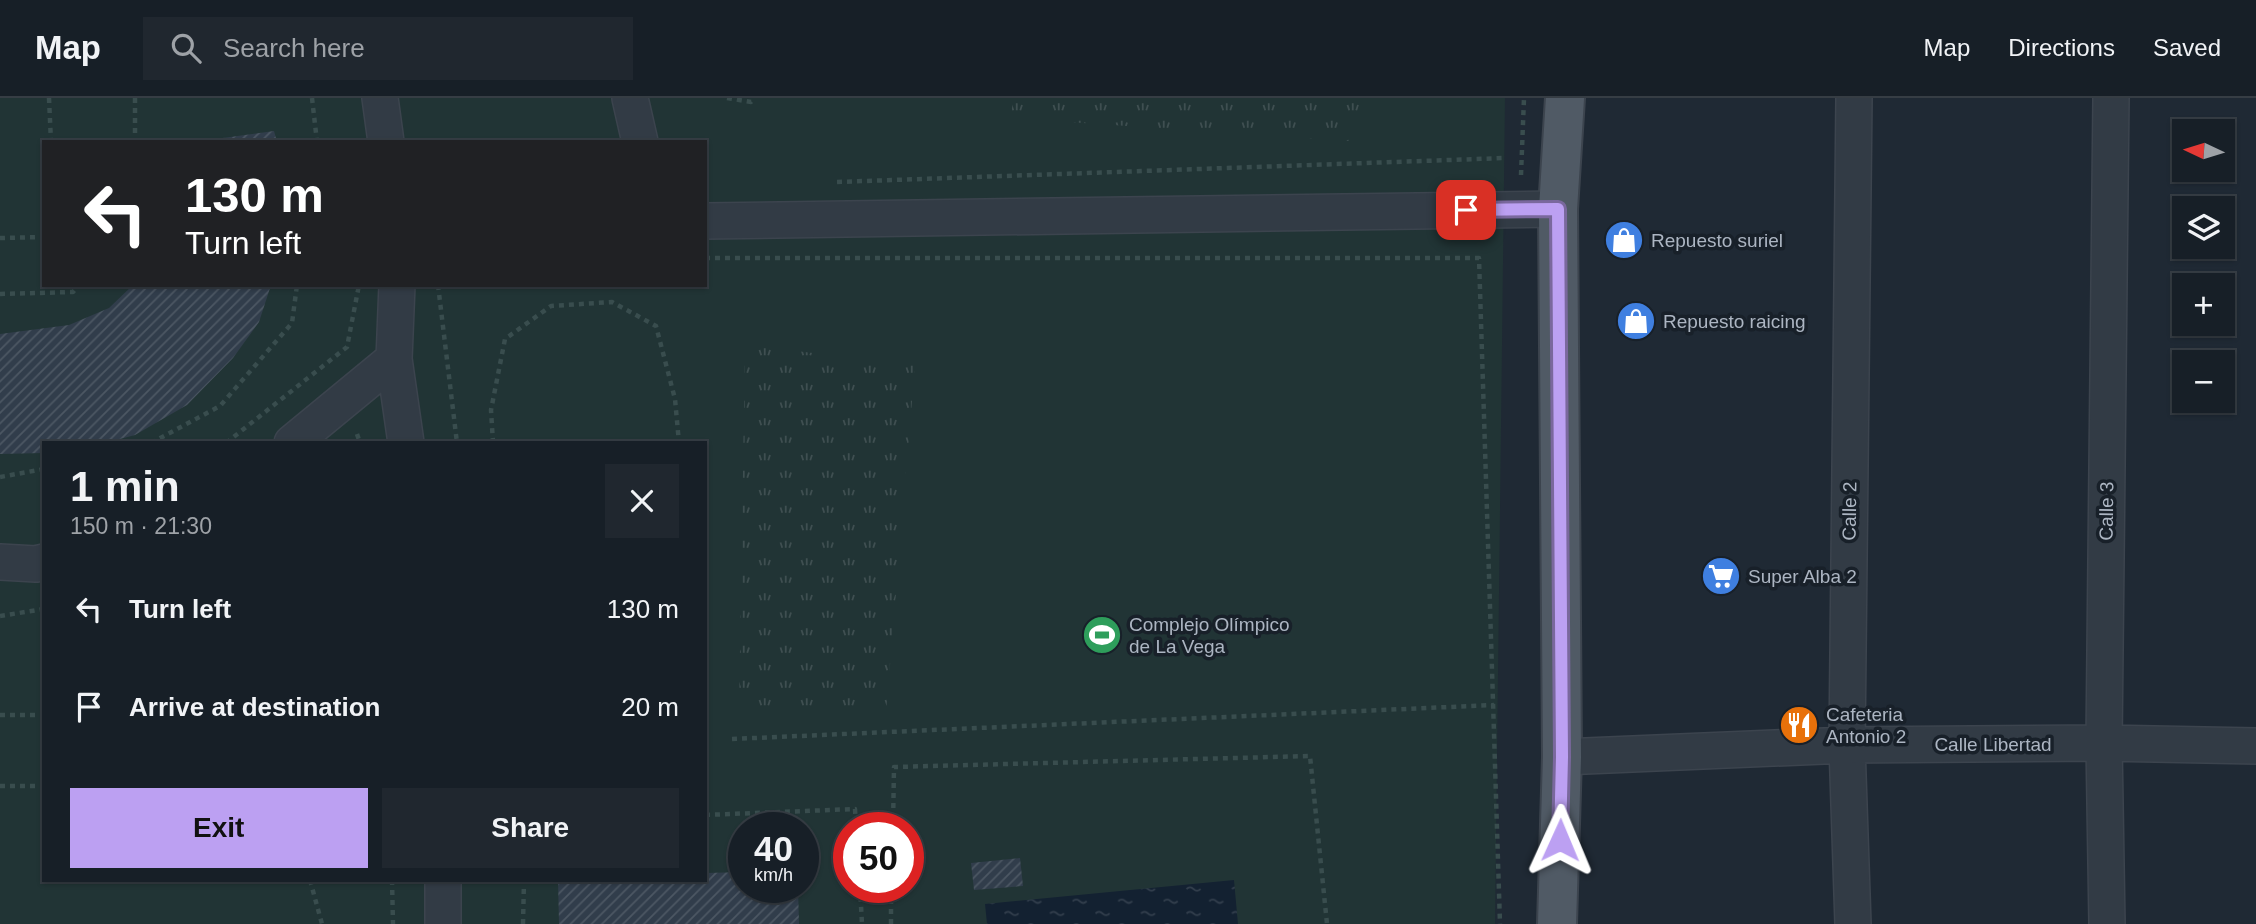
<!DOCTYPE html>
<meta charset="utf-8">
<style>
body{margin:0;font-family:Arial,sans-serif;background:#20272f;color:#f1f3f6;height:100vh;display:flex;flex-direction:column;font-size:26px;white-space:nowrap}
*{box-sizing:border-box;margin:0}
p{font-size:23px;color:#9ea2a7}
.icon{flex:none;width:38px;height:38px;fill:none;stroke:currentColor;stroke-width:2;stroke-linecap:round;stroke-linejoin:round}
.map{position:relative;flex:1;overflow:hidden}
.sheet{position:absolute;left:42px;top:343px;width:665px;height:441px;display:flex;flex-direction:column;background:#171f27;border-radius:0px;box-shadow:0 2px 5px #0004,0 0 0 2px #363d44}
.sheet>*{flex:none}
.banner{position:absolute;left:42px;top:42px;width:665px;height:147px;border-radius:0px;box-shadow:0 2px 5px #0004,0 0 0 2px #363d44;background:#202124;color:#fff;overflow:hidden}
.needle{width:46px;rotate:274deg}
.fabs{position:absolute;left:2172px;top:21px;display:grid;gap:14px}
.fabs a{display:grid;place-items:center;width:63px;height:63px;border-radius:0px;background:#171f27;box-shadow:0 2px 5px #0004,0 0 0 2px #363d44;font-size:35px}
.speed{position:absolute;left:728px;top:714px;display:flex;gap:14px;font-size:35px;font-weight:700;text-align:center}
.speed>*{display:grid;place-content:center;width:91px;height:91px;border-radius:50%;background:#171f27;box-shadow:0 2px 5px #0004,0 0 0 2px #363d44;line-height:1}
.speed small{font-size:18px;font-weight:400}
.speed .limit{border:10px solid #d22;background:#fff;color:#111}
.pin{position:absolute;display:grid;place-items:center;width:60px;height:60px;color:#fff;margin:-30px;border-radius:14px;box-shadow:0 4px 10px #0006}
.me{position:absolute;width:77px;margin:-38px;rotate:1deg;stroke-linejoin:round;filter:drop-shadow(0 0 5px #0008)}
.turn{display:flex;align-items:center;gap:24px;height:147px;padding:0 28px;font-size:32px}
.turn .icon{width:91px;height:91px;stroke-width:2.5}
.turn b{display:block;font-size:49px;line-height:60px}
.round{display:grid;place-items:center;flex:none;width:74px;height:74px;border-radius:0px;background:#20272f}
.head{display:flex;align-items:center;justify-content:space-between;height:119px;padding:0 28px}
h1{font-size:42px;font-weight:600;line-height:52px}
.button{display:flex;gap:14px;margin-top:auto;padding:14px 28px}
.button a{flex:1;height:80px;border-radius:0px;background:#bca0f2;color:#111;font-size:28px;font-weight:600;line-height:80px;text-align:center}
.button a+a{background:#20272f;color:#f1f3f6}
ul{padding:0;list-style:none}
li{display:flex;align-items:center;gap:21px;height:98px;padding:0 28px}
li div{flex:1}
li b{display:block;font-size:26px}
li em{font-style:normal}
header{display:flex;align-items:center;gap:42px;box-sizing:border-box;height:98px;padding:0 35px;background:#171f27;border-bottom:2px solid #363d44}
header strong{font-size:33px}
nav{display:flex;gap:38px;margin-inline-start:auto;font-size:24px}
.search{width:490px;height:63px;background:#20272f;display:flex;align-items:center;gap:18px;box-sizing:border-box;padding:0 24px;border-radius:0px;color:#9ea2a7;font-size:26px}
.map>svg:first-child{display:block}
.grass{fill:#213435;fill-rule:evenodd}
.park{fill:url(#park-tufts)}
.water{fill:url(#water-ripples)}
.building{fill:url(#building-hatch)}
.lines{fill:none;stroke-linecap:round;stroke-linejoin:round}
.minor-casing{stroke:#3c444e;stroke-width:38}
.major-casing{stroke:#3c444e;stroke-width:42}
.path{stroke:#394d4e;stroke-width:4.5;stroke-dasharray:5 5;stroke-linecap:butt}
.minor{stroke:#323b45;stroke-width:35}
.major{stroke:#505a65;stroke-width:38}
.route-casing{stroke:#7a689d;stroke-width:18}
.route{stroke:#bca0f2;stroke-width:12}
.labels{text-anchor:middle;stroke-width:7;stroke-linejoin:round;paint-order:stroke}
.poi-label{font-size:19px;fill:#acb5c2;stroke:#182029;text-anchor:start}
.street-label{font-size:19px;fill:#acb5c2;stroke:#182029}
</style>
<header>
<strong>Map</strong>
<div class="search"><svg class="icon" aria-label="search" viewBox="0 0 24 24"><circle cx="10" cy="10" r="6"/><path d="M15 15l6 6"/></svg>Search here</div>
<nav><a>Map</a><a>Directions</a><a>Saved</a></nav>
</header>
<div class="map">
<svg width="2256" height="826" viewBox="0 0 2256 826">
<defs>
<pattern id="park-tufts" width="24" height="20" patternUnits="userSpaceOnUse" patternTransform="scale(1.75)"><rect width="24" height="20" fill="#213435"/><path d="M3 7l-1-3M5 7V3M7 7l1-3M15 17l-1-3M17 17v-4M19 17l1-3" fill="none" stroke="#3f4f51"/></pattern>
<pattern id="water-ripples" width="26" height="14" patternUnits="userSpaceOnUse" patternTransform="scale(1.75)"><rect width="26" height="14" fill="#132131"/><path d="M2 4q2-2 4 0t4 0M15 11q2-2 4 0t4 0" fill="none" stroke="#333f4d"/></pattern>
<pattern id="building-hatch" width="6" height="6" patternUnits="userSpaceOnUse" patternTransform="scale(1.75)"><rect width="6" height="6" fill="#313d4b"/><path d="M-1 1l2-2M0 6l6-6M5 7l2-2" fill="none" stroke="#4c5763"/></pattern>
</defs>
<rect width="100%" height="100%" fill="#1f2934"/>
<path class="grass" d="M 0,0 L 1505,0 L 1495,826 L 0,826 ZM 44,44 L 705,44 L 705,187 L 44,187 ZM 44,345 L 705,345 L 705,782 L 44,782 ZM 744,730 L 803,730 L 803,789 L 744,789 ZM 849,730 L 908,730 L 908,789 L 849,789 Z"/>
<path class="park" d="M 1014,0 L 1361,0 L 1350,43 L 1010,20 Z
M 745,247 L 915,267 L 886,615 L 739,614 Z"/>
<path class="water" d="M 1234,782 L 1238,826 L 987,826 L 985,806 Z"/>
<path class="building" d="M 274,33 L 277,44 L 208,44 L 208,42 Z
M 133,187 L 271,187 L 259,224 L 233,260 L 187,307 L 135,337 L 105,345 L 44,345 L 44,355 L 0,356 L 0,236 L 69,227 L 109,210 Z
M 1020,760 L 1023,788 L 974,792 L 971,765 Z
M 744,774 L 744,789 L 798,789 L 799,826 L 559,826 L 558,782 L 705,782 L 705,775 Z"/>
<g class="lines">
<g class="minor-casing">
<path id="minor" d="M 380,0 L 386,44
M 630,0 L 640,44
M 705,123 L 1558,111
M 397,187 L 394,261 L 406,345
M 292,345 L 394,261
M 0,464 L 36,466 L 44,464
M 1562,659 L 1847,647 L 2104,645 L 2256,648
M 443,782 L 443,826
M 1853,826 L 1847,647 L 1854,0
M 2107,826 L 2104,645 L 2111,0"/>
</g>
<g class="major-casing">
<path id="major" d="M 1557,826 L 1562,659 L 1558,111 L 1565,0"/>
</g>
<path class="path" d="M 49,0 L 51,44
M 135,0 L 135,44
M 312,0 L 317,44
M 727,0 L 751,4 L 755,0
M 1521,77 L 1524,0
M 837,84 L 1505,60
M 0,140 L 44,139
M 705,160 L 1479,160 L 1500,826
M 438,187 L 457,345
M 0,196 L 73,194 L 79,187
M 357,336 L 360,345
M 151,345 L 220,308 L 292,225 L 297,187
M 226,345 L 347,249 L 359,187
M 493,345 L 491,312 L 505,241 L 551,208 L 612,204 L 656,228 L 675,301 L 679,345
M 0,379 L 44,371
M 0,518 L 44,511
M 0,617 L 44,617
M 732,641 L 1494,607
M 0,688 L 44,688
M 705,717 L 855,711 L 856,730
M 893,730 L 894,669 L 1310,658 L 1327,826
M 310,782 L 322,826
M 392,782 L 393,826
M 860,789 L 862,826
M 523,826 L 524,782
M 891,826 L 891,789"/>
<use href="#minor" class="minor"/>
<use href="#major" class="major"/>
</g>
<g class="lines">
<g class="route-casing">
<path id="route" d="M 1466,112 L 1558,111 L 1562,659 L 1560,742"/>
</g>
<use href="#route" class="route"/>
</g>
<defs>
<g id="shop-disc" transform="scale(2.0125)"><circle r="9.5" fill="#3f7fe0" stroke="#182029"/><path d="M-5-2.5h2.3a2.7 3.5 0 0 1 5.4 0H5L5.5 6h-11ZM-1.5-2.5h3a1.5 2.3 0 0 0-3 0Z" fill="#fff"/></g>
<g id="supermarket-disc" transform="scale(2.0125)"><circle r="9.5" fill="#3f7fe0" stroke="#182029"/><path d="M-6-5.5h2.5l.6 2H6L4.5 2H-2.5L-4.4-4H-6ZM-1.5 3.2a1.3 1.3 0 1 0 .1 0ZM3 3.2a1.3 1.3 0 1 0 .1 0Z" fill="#fff"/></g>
<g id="stadium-disc" transform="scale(2.0125)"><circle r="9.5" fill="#2e9e5b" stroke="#182029"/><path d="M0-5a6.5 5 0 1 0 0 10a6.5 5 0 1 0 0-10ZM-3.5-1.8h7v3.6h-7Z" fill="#fff"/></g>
<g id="restaurant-disc" transform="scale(2.0125)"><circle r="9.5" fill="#e8710a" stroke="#182029"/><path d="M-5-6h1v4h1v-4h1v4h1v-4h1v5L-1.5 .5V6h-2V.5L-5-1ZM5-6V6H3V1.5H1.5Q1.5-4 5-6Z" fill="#fff"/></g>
</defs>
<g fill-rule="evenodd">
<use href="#shop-disc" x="1624" y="142"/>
<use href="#shop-disc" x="1636" y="223"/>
<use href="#supermarket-disc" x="1721" y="478"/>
<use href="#stadium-disc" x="1102" y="537"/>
<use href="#restaurant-disc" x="1799" y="627"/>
</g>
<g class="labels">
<g class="poi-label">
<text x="1651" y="149">Repuesto suriel</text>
<text x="1663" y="230">Repuesto raicing</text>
<text x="1748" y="485">Super Alba 2</text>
<text x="1129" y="533">Complejo Olímpico<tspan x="1129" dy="22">de La Vega</tspan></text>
<text x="1826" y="623">Cafeteria<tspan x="1826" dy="22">Antonio 2</tspan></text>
</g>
<g class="street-label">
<text transform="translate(1849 413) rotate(-89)" y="7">Calle 2</text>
<text transform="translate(2106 413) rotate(-89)" y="7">Calle 3</text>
<text x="1993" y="653">Calle Libertad</text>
</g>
</g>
</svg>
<div class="fabs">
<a><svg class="needle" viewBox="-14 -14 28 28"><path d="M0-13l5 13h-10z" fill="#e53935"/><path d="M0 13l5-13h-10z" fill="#9ea2a7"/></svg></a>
<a><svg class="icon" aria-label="layers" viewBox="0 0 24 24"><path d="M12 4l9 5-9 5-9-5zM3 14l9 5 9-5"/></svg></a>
<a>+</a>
<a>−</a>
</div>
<div class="speed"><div>40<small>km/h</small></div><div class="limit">50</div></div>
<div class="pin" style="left:1466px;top:112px;background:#d93025"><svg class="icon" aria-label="arrive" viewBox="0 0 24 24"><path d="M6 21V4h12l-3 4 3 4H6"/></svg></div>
<svg class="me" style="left:1560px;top:742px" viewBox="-20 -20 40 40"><path d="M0-17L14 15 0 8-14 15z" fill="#bca0f2" stroke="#fff" stroke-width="4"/></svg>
<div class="banner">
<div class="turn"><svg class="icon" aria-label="left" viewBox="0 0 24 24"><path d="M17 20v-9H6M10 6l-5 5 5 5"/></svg><div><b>130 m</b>Turn left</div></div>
</div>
<section class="sheet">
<div class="head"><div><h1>1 min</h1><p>150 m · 21:30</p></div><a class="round"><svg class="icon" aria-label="close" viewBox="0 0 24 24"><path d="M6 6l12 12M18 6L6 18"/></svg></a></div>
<ul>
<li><svg class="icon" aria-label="left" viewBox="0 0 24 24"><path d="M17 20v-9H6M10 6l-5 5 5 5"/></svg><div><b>Turn left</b></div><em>130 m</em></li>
<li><svg class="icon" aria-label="arrive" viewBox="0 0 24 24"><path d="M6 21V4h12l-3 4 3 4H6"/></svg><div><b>Arrive at destination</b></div><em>20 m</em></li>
</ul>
<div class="button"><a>Exit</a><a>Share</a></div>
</section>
</div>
